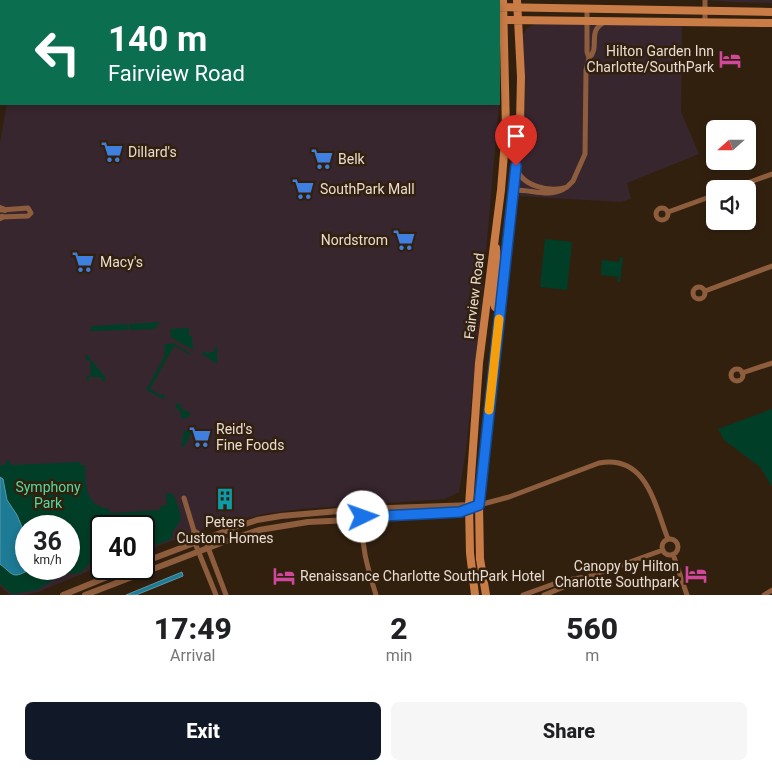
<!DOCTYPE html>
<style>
body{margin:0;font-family:Roboto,sans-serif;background:#f6f6f6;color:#202124;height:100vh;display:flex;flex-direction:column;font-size:19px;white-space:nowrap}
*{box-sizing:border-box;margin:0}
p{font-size:16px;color:#757577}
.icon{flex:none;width:28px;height:28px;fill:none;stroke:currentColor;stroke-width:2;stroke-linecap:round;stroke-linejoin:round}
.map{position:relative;height:595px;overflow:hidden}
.sheet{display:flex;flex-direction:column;background:#fff;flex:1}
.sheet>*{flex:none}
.banner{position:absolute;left:0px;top:0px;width:500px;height:105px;box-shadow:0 2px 8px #0003;background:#0b6e4f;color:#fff;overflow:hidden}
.needle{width:32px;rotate:249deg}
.tools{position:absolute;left:706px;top:120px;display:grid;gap:10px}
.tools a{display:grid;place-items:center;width:50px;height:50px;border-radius:8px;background:#fff;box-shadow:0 2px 8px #0003;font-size:25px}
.speed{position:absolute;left:15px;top:515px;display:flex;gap:10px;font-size:25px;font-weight:700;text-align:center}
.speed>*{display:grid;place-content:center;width:65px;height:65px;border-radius:50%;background:#fff;box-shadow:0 2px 8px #0003;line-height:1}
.speed small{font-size:12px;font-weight:400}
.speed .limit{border:2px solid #111;border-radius:8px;background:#fff;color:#111}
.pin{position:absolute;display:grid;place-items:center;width:42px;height:42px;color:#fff;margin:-51px -21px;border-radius:50% 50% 50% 0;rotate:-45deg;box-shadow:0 0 5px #0007}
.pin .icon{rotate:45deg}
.me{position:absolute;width:55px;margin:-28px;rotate:87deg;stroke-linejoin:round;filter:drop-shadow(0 0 4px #0008)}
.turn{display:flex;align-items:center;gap:18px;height:105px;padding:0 25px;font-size:22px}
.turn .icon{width:65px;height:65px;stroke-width:2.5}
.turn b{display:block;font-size:35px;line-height:42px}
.eta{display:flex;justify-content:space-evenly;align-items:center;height:85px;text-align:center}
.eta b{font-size:30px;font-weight:800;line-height:35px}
.button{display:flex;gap:10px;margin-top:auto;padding:10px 25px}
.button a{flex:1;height:58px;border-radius:8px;background:#111827;color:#fff;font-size:20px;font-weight:800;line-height:58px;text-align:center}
.button a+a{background:#f6f6f6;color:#202124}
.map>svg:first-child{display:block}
.commercial{fill:#38262e;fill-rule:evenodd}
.green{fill:#003e28;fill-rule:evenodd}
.water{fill:#1d7b95;stroke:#5a98a7}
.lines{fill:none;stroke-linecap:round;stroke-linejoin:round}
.minor{stroke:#8e5d3d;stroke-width:5}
.tertiary{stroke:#8e5d3d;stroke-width:6}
.secondary{stroke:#ca7c47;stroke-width:8}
.route-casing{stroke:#114b97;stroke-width:12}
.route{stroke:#1a73e8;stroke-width:9}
.slow{stroke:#f59e0b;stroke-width:9}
.labels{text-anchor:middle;stroke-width:5;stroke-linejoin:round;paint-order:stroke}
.poi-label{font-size:14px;fill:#e9dcd1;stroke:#32200f;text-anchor:start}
.street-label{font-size:14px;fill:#e9dcd1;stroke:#32200f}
.park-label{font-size:14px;fill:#52dba2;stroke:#32200f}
</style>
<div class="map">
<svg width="772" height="595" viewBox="0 0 772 595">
<rect width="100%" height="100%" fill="#32200f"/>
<path class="commercial" d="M 25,0 L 323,0 L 328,1 L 25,1 Z
M 704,0 L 772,0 L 772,3 L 732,2 Z
M 535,24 L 682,25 L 681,112 L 699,154 L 627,183 L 631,199 L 620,202 L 517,196 L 525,105 L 523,35 L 527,28 Z
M 7,104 L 499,104 L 480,319 L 466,450 L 459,492 L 445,499 L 300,509 L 264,514 L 210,527 L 144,551 L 144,526 L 101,526 L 101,566 L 38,592 L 24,595 L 10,595 L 0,586 L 0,143 ZM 26,526 L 69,526 L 69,569 L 26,569 Z"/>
<path class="green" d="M 545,239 L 572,242 L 567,290 L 540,287 Z
M 620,257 L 623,257 L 620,282 L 617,281 L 618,277 L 601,275 L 602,260 L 619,262 Z
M 160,322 L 155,329 L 129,330 L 129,324 Z
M 127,324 L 128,330 L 90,331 L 90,328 L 93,326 Z
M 189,328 L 189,336 L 192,336 L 193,350 L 171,337 L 170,329 Z
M 173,343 L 191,354 L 190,355 L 174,346 L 150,389 L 160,395 L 162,394 L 165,396 L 163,399 L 146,390 L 164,357 L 165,344 Z
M 216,346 L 217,346 L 217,364 L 202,354 L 202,352 L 209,353 L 214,351 Z
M 87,355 L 106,378 L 105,381 L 102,381 L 101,377 L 89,377 L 89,381 L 87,381 L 87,376 L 91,375 L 90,361 L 86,360 L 85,356 Z
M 177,403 L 181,405 L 180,407 L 191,414 L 187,418 L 182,419 L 180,414 L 181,412 L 175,407 Z
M 772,409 L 772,487 L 760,467 L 724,440 L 718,429 Z
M 184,430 L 193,431 L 184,447 L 181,446 Z
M 9,460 L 11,465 L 80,462 L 80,465 L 85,465 C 86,485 84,505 109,509 L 110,513 L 160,510 L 161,506 L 167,505 L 166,493 L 173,494 L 179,509 L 181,520 L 173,531 L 171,539 L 144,550 L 144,526 L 101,526 L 101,565 L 95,565 L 92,559 L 89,563 L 88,566 L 80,573 L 67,574 L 60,576 L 37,590 L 12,594 L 0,584 L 0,465 L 5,465 L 6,461 ZM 26,526 L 69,526 L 69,569 L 26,569 Z"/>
<path class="water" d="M 0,477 L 3,479 L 7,500 L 17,515 L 26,537 L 26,569 L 31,569 C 12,579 15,576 0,564 Z
M 182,572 L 183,576 L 136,595 L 126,595 Z"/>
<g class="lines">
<path class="minor" d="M 224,0 L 224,1
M 195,1 L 195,0
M 587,9 L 587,52 L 589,58 C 601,47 586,31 605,22
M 705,22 L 705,0
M 0,23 L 1,23
M 567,187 L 573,181 L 585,154 L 586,70 L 589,58
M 731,189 L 772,174
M 513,190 C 532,189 550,199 567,187 C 550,193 521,186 516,167
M656 214a6 6 0 1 1 12 0a6 6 0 1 1-12 0Z
M 668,212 L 715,195
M 0,217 L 28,216 L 31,213 L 28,208 L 1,210
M693 293a6 6 0 1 1 12 0a6 6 0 1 1-12 0Z
M 705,291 L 772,266
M731 375a6 6 0 1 1 12 0a6 6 0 1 1-12 0Z
M 742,373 L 772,363
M 184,498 L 194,531 L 193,535 L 195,543 L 216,595
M 479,505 L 509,497 L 599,463 C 647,454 655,506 668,539
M 363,517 C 360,544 368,569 376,595
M 194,531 L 204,537 L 226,595
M662 547a8 8 0 1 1 16 0a8 8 0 1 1-16 0Z
M 673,554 L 687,595
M 591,576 L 663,550
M 523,595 L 562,581 L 591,576 L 544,595
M 764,595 L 772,590"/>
<path class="tertiary" d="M 7,1 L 7,0
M 17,1 L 18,0
M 0,39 L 1,32
M 0,93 L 1,86
M 0,208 L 5,210
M 0,218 L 2,217
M 144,562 L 239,526 L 257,520 L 281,516 L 362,509 L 473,505
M 63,595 L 127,569
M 85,595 L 221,543 L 259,530 L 308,522 L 351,520 L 363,517 L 460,512 L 479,505"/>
<path class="secondary" d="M 349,0 L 354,1
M 426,0 L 436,1
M 499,7 L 772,12
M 499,20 L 772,23
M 496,248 L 497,264 L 494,303 L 495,307 L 500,311
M 475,595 L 470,553 L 469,505 L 479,363 L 501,190 L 506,129 L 503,0
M 486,595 L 480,559 L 479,505 L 520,124 L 521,77 L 517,0"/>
</g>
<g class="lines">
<g class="route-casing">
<path id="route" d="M 363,517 L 460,512 L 479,505 L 516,166"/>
</g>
<use href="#route" class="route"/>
<path class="slow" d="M 489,410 L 499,319"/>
</g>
<defs>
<g id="hotel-bare" transform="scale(1.725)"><path d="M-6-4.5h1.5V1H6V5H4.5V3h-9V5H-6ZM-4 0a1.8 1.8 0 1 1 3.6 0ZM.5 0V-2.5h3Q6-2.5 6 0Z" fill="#d1479c" stroke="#32200f" stroke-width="2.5" paint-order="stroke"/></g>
<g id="supermarket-bare" transform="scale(1.725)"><path d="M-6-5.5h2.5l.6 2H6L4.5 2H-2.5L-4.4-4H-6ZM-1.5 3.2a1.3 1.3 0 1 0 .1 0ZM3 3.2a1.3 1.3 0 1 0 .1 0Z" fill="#3f7fe0" stroke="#32200f" stroke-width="2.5" paint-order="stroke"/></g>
<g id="building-bare" transform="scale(1.725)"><path d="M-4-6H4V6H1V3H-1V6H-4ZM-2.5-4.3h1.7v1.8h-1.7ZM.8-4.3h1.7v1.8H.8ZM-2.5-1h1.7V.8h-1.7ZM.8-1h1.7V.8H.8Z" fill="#0f9aa8" stroke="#32200f" stroke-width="2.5" paint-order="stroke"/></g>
</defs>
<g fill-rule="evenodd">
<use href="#hotel-bare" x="730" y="59"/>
<use href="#supermarket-bare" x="112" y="152"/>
<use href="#supermarket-bare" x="322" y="159"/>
<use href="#supermarket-bare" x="303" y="189"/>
<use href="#supermarket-bare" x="404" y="240"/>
<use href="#supermarket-bare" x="83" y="262"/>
<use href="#supermarket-bare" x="200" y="437"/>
<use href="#building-bare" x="225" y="499"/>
<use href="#hotel-bare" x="696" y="574"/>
<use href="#hotel-bare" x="284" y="576"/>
</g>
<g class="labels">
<g class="poi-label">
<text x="714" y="56" text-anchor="end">Hilton Garden Inn<tspan x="714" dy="16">Charlotte/SouthPark</tspan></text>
<text x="128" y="157">Dillard's</text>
<text x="338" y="164">Belk</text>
<text x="320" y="194">SouthPark Mall</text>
<text x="388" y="245" text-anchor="end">Nordstrom</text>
<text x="100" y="267">Macy's</text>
<text x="216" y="434">Reid's<tspan x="216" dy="16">Fine Foods</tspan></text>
<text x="225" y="527" text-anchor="middle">Peters<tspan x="225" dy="16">Custom Homes</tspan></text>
<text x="679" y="571" text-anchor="end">Canopy by Hilton<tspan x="679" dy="16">Charlotte Southpark</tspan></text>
<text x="300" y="581">Renaissance Charlotte SouthPark Hotel</text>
</g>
<g class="street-label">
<text transform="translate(474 296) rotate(-83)" y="5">Fairview Road</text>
</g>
<g class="park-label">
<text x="48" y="492">Symphony<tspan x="48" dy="16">Park</tspan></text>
</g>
</g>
</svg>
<div class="tools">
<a><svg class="needle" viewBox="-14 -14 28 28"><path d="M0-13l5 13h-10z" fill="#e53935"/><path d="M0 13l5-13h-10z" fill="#757577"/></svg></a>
<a><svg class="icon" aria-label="sound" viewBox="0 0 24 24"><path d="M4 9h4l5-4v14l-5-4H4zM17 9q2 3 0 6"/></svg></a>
</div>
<div class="speed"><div>36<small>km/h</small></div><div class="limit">40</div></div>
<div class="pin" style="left:516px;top:166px;background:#d93025"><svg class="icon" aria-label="arrive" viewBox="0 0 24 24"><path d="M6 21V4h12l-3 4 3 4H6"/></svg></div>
<svg class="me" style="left:363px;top:517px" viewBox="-20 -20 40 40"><circle r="19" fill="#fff"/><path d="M0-13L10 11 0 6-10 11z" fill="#1a73e8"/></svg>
<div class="banner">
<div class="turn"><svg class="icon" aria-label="left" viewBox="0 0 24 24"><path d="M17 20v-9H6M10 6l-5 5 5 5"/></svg><div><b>140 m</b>Fairview Road</div></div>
</div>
</div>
<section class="sheet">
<div class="eta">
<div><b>17:49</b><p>Arrival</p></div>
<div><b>2</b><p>min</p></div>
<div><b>560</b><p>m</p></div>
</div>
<div class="button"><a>Exit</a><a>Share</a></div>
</section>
